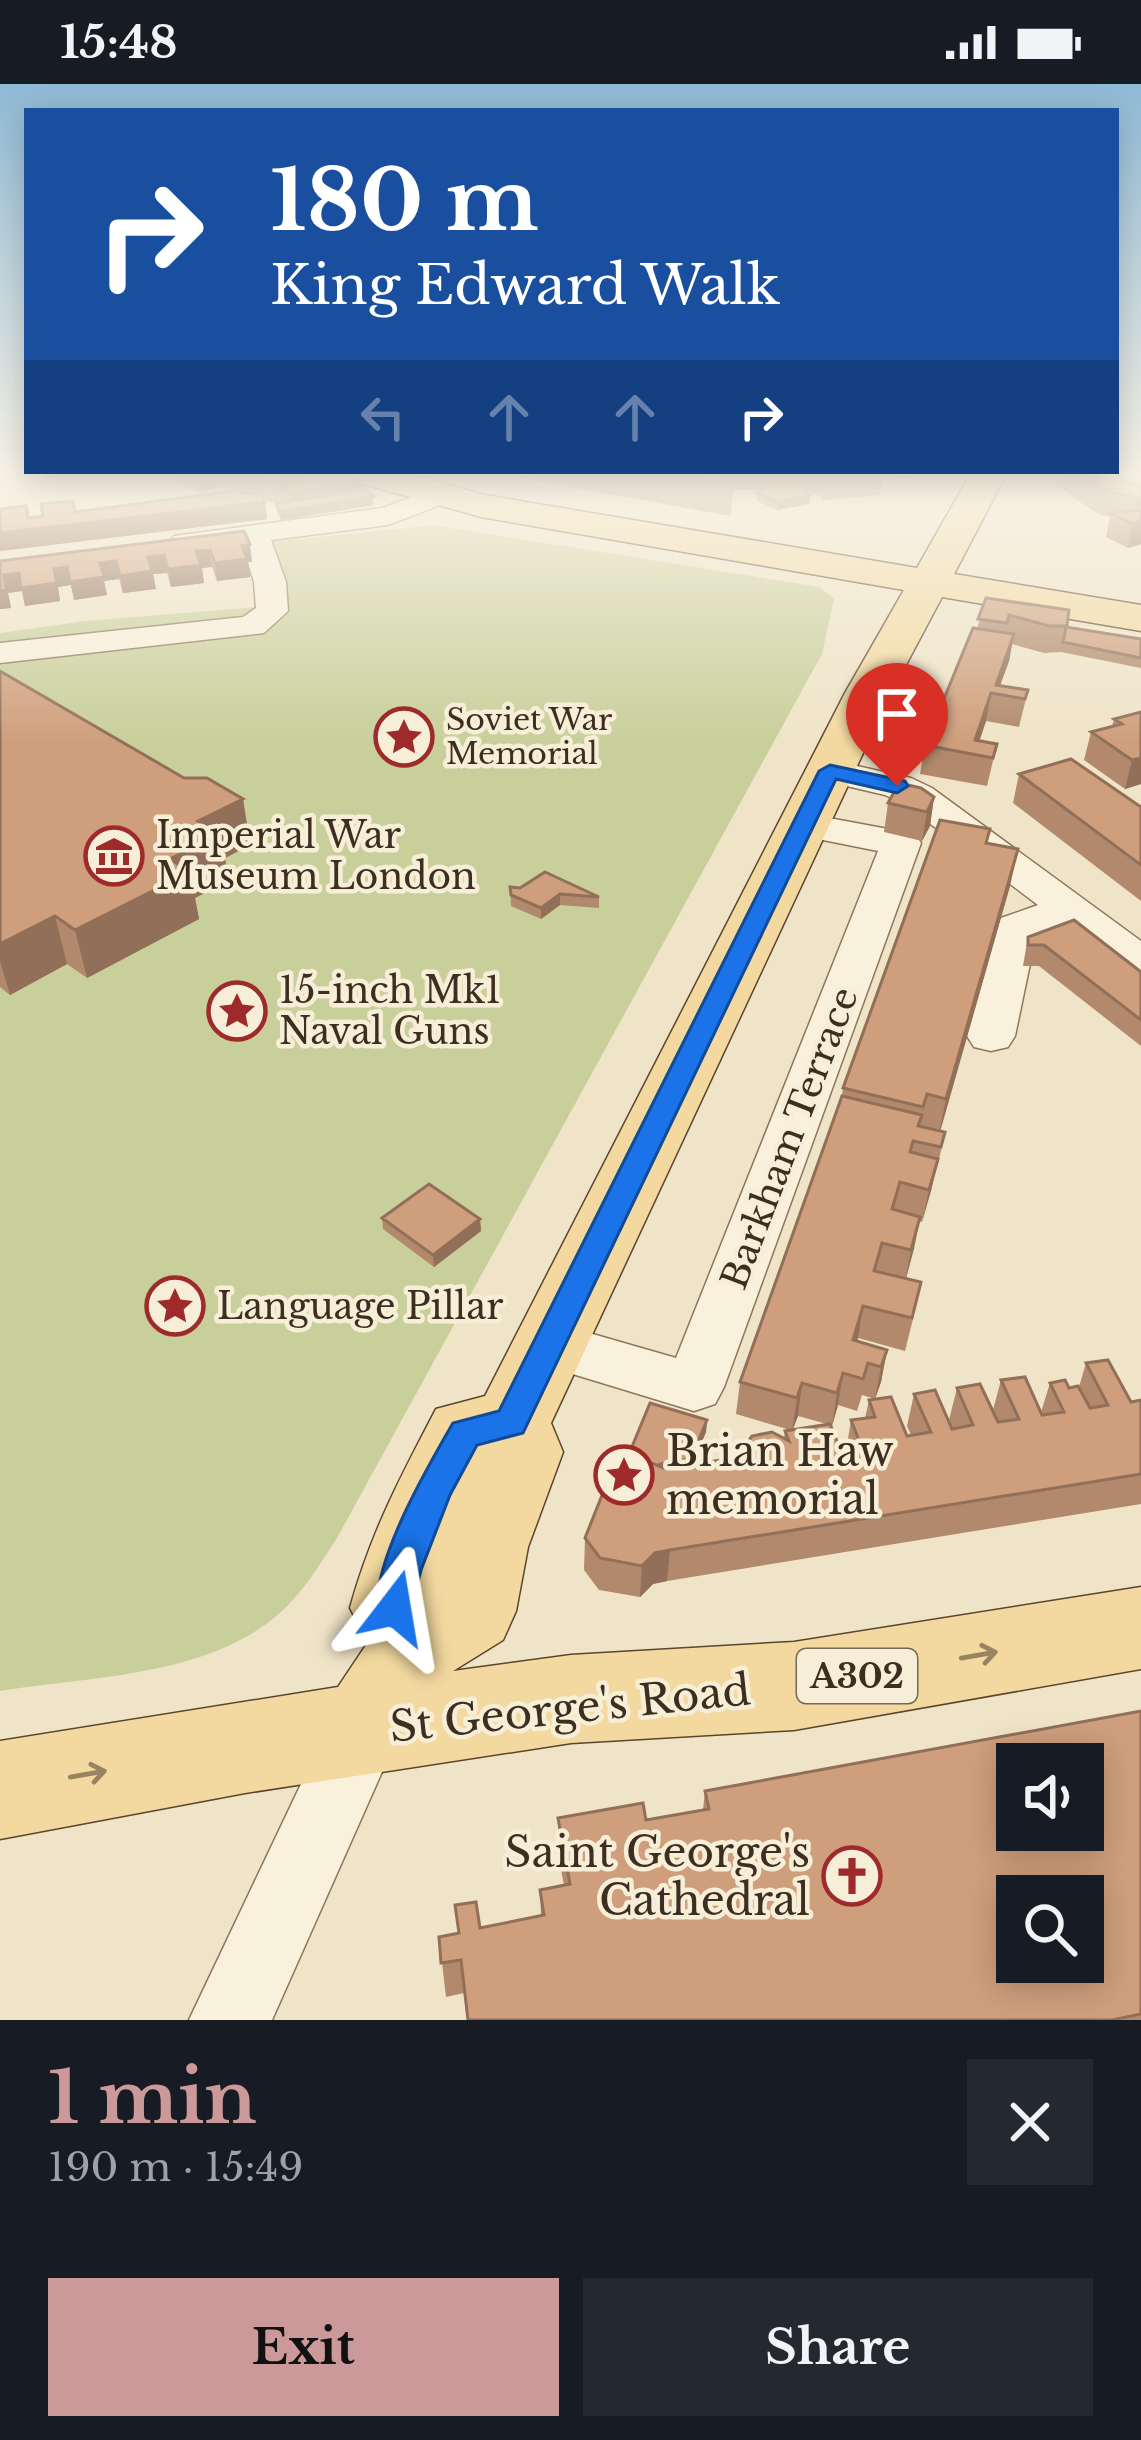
<!DOCTYPE html>
<meta charset="utf-8">
<style>
body{margin:0;font-family:"Libre Baskerville",serif;background:#242831;color:#f1f3f6;height:100vh;display:flex;flex-direction:column;font-size:45px;white-space:nowrap}
*{box-sizing:border-box;margin:0}
p{font-size:39px;color:#9ea1a6}
.icon{flex:none;width:66px;height:66px;fill:none;stroke:currentColor;stroke-width:2;stroke-linecap:round;stroke-linejoin:round}
.map{position:relative;height:1936px;overflow:hidden}
.panel{display:flex;flex-direction:column;background:#171b24;flex:1}
.panel>*{flex:none}
.guide{position:absolute;left:24px;top:24px;width:1095px;height:366px;border-radius:0px;box-shadow:0 6px 30px #0003;background:#1a4fa0;color:#fff;overflow:hidden}
.buttons{position:absolute;left:996px;top:1659px;display:grid;gap:24px}
.buttons a{display:grid;place-items:center;width:108px;height:108px;border-radius:0px;background:#171b24;box-shadow:0 6px 30px #0003;font-size:60px}
.pin{position:absolute;display:grid;place-items:center;width:102px;height:102px;color:#fff;margin:-123px -51px;border-radius:50% 50% 50% 0;rotate:-45deg;box-shadow:0 0 12px #0007}
.pin .icon{rotate:45deg}
.me{position:absolute;width:132px;margin:-66px;rotate:14deg;stroke-linejoin:round;filter:drop-shadow(0 0 9px #0008)}
.turn{display:flex;align-items:center;gap:42px;height:252px;padding:0 48px;font-size:54px}
.turn .icon{width:156px;height:156px;stroke-width:2.5}
.turn b{display:block;font-size:84px;line-height:102px}
.lanes{display:flex;align-items:center;height:114px;padding:0 48px;background:#0003;justify-content:center;gap:60px;direction:ltr}
.lanes .off{opacity:.35}
.round{display:grid;place-items:center;flex:none;width:126px;height:126px;border-radius:0px;background:#242831}
.head{display:flex;align-items:center;justify-content:space-between;height:204px;padding:0 48px}
h1{font-size:72px;font-weight:700;line-height:90px;color:#cc999b}
.button{display:flex;gap:24px;margin-top:auto;padding:24px 48px}
.button a{flex:1;height:138px;border-radius:0px;background:#cc999b;color:#111;font-size:48px;font-weight:700;line-height:138px;text-align:center}
.button a+a{background:#242831;color:#f1f3f6}
.status{display:flex;justify-content:space-between;align-items:center;height:84px;padding:0 60px;background:#171b24;direction:ltr}
.status svg{height:33px;fill:currentColor}
.map>svg:first-child{display:block}
.green{fill:#c9cf9b}
.lines{fill:none;stroke-linecap:round;stroke-linejoin:round}
.minor-casing{stroke:#8d765c;stroke-width:3}
.major-casing{stroke:#5b4430;stroke-width:3}
.minor{fill:#faf1dc;fill-rule:evenodd}
.major{fill:#f3d9a0;fill-rule:evenodd}
.wall{fill:#b2896c;fill-rule:evenodd}
.shaded-wall{fill:#916f58}
.building{fill:#cf9f7d;stroke:#916f58;stroke-width:3;fill-rule:evenodd}
.oneway{stroke:#988460}
.route{fill:#1a73e8;stroke:#114b97;stroke-width:3}
.labels{text-anchor:middle;stroke-width:9;stroke-linejoin:round;paint-order:stroke}
.far-poi-label{font-size:30px;fill:#3d2e20;stroke:#f7eed8;text-anchor:start}
.shield{fill:#f7eed8;stroke:#756857;stroke-width:3}
.shield-label{font-size:33px;font-weight:bold;fill:#3d2e20}
.poi-label{font-size:36px;fill:#3d2e20;stroke:#f7eed8;text-anchor:start}
.street-label{font-size:36px;fill:#3d2e20;stroke:#f7eed8}
.near-poi-label{font-size:42px;fill:#3d2e20;stroke:#f7eed8;text-anchor:start}
.near-street-label{font-size:42px;fill:#3d2e20;stroke:#f7eed8}
</style>
<div class="status"><b>15:48</b><svg viewBox="0 0 49 12"><path d="M0 12V9h3v3zM5 12V6h3v6zM10 12V3h3v9zM15 12V0h3v12zM26 1h20v11H26zM47 4h2v5h-2z"/></svg></div>
<div class="map">
<svg width="1141" height="1936" viewBox="0 0 1141 1936">
<rect width="100%" height="100%" fill="#f0e4c8"/>
<path class="green" d="M 434,441 L 820,503 L 834,515 L 822,570 L 337,1454 C 320,1480 304,1507 281,1528 C 209,1593 91,1592 0,1607 L 0,549 L 85,537 L 282,521 L 270,458 Z"/>
<g class="lines">
<g class="minor-casing">
<path id="minor" d="M 438,404 L 448,406 L 452,412 L 448,418 L 388,441 L 271,456 L 286,498 L 288,527 L 264,549 L 0,579 L 0,559 L 243,533 L 256,524 L 254,498 L 242,460 L 185,467 L 170,458 L 174,452 L 382,424 Z
M 830,676 L 911,694 L 932,704 L 1141,857 L 1141,891 L 1125,887 L 1064,841 L 1036,851 L 1015,952 L 1008,963 L 991,967 L 974,963 L 967,952 L 994,843 L 1001,834 L 1038,821 L 904,720 L 885,711 L 817,695 L 811,687 L 817,679 Z
M 802,729 L 915,750 L 921,759 L 724,1303 L 715,1320 L 694,1327 L 530,1277 L 522,1261 L 530,1245 L 551,1238 L 676,1274 L 878,767 L 788,749 L 782,741 L 788,733 Z
M 365,1610 L 391,1620 L 401,1645 L 272,1936 L 189,1936 L 339,1620 Z"/>
</g>
<g class="major-casing">
<path id="major" d="M 341,387 L 399,387 L 485,411 L 917,484 L 972,387 L 1008,387 L 954,490 L 1141,521 L 1141,547 L 942,513 L 891,609 L 551,1339 L 563,1368 L 528,1463 L 516,1527 L 503,1556 L 453,1587 L 571,1571 L 794,1558 L 1141,1503 L 1141,1585 L 794,1646 L 571,1659 L 245,1709 L 0,1755 L 0,1657 L 338,1603 L 368,1558 L 350,1524 C 371,1448 400,1394 436,1325 L 485,1312 L 845,609 L 904,506 L 481,433 L 346,395 Z"/>
</g>
<use href="#minor" class="minor"/>
<use href="#major" class="major"/>
</g>
<path class="wall" d="M 158,387 L 334,387 L 365,405 L 374,421 L 281,436 L 277,429 L 277,420 L 264,415 L 267,435 L 0,467 L 0,425 L 29,433 L 242,408 L 224,402 L 201,409 L 173,397 L 172,387 L 165,390 Z
M 520,387 L 824,387 L 824,393 L 824,387 L 911,387 L 909,394 L 883,392 L 880,411 L 821,416 L 821,412 L 809,409 L 810,411 L 809,420 L 777,426 L 757,417 L 759,406 L 733,405 L 731,432 L 520,394 Z
M 1058,387 L 1115,387 L 1119,396 L 1141,401 L 1141,460 L 1128,464 L 1106,453 L 1110,433 L 1098,430 L 1055,400 Z
M 244,447 L 252,478 L 248,478 L 250,493 L 217,497 L 212,483 L 202,484 L 204,499 L 171,503 L 167,489 L 153,490 L 156,505 L 123,509 L 119,495 L 104,497 L 107,511 L 74,516 L 71,501 L 58,503 L 60,517 L 25,522 L 22,507 L 8,509 L 11,524 L 0,525 L 0,477 Z
M 986,514 L 1069,526 L 1066,543 L 1141,555 L 1141,584 L 1061,568 L 1044,569 L 1012,560 L 1009,577 L 1000,601 L 1028,606 L 1019,643 L 986,637 L 979,657 L 997,660 L 987,702 L 920,690 L 925,661 L 977,545 Z
M 0,587 L 184,694 L 243,715 L 250,761 L 225,774 L 228,797 L 195,814 L 199,835 L 87,894 L 67,880 L 10,911 L 0,903 Z
M 1141,628 L 1141,700 L 1125,705 L 1084,676 L 1091,648 L 1112,642 L 1114,635 Z
M 1019,690 L 1141,723 L 1141,817 L 1013,719 Z
M 934,713 L 930,742 L 922,757 L 884,748 L 888,719 Z
M 990,745 L 987,759 L 1010,802 L 940,1047 L 945,1048 L 938,1080 L 922,1138 L 919,1137 L 906,1195 L 914,1231 L 905,1267 L 858,1254 L 857,1257 L 887,1266 L 881,1298 L 875,1315 L 862,1311 L 857,1327 L 838,1321 L 832,1342 L 839,1362 L 847,1361 L 851,1336 L 865,1334 L 869,1316 L 907,1352 L 911,1351 L 907,1342 L 914,1310 L 949,1336 L 957,1304 L 993,1326 L 1001,1296 L 1041,1328 L 1050,1299 L 1069,1304 L 1079,1303 L 1086,1279 L 1131,1318 L 1141,1316 L 1141,1420 L 667,1497 L 653,1500 L 640,1513 L 599,1506 L 584,1486 L 585,1454 L 629,1370 L 707,1336 L 706,1348 L 692,1381 L 742,1372 L 743,1364 L 784,1354 L 785,1347 L 790,1346 L 736,1330 L 740,1298 L 842,1012 L 843,1004 ZM 798,1332 L 827,1340 L 793,1345 Z
M 510,803 L 599,813 L 599,824 L 560,821 L 541,835 L 511,822 Z
M 1028,853 L 1141,888 L 1141,962 L 1039,882 L 1023,882 Z
M 382,1134 L 480,1135 L 481,1147 L 434,1183 L 383,1145 Z
M 1141,1627 L 1141,1936 L 468,1936 L 464,1909 L 446,1913 L 439,1853 L 541,1831 L 540,1806 L 564,1801 L 558,1771 L 558,1734 L 646,1736 L 703,1726 L 705,1707 Z"/>
<path class="shaded-wall" d="M 198,387 L 221,387 L 224,402 L 201,409 Z
M 263,387 L 329,387 L 364,397 L 366,413 L 373,412 L 374,421 L 281,436 L 280,428 L 294,425 L 293,409 L 280,405 L 279,392 Z
M 810,411 L 809,420 L 777,426 L 778,418 Z
M 265,418 L 267,435 L 0,467 L 0,449 Z
M 1141,437 L 1141,460 L 1128,464 L 1133,440 Z
M 250,460 L 252,478 L 248,478 L 250,493 L 217,497 L 215,479 L 242,462 Z
M 210,466 L 212,483 L 202,484 L 204,499 L 171,503 L 168,485 L 196,467 Z
M 164,471 L 167,489 L 153,490 L 156,505 L 123,509 L 120,492 L 148,473 Z
M 116,477 L 119,495 L 104,497 L 107,511 L 74,516 L 71,501 L 58,503 L 60,517 L 25,522 L 22,507 L 8,509 L 11,524 L 0,525 L 0,507 L 4,491 Z
M 1014,550 L 1009,577 L 997,610 L 996,601 Z
M 991,609 L 986,637 L 975,670 L 975,656 Z
M 1141,674 L 1141,700 L 1125,705 L 1132,676 Z
M 934,713 L 930,742 L 922,757 L 927,728 Z
M 243,715 L 250,761 L 225,774 L 228,797 L 195,814 L 199,835 L 87,894 L 75,846 L 170,775 L 198,737 Z
M 1018,765 L 1010,802 L 938,1055 L 946,1015 Z
M 560,810 L 560,821 L 541,835 L 541,824 Z
M 55,832 L 67,880 L 10,911 L 0,877 L 0,860 Z
M 938,1075 L 931,1107 L 922,1138 L 929,1106 Z
M 920,1133 L 914,1165 L 905,1198 L 911,1166 Z
M 480,1135 L 481,1147 L 434,1183 L 433,1171 Z
M 863,1222 L 858,1254 L 847,1289 L 853,1256 Z
M 887,1266 L 881,1298 L 875,1315 L 881,1283 Z
M 843,1289 L 838,1321 L 832,1342 L 837,1309 Z
M 802,1299 L 798,1332 L 792,1347 L 797,1314 Z
M 707,1336 L 706,1348 L 690,1386 L 660,1392 L 660,1380 Z
M 670,1466 L 667,1497 L 653,1500 L 640,1513 L 642,1482 L 655,1469 Z"/>
<path class="building" d="M 263,387 L 291,387 L 279,392 Z
M 325,387 L 334,387 L 364,397 L 293,409 L 280,405 Z
M 691,387 L 734,387 L 733,394 Z
M 1075,387 L 1111,387 L 1120,392 L 1117,395 L 1141,401 L 1141,421 L 1135,420 L 1139,414 L 1103,406 Z
M 780,398 L 799,401 L 810,411 L 778,418 L 757,409 L 762,401 Z
M 365,405 L 373,412 L 280,428 L 276,420 Z
M 233,407 L 262,411 L 265,418 L 0,449 L 0,425 L 26,422 L 28,434 L 43,432 L 41,420 L 73,417 L 75,428 Z
M 1141,426 L 1141,437 L 1133,440 L 1111,429 Z
M 244,447 L 250,460 L 242,462 L 247,475 L 215,479 L 210,466 L 196,467 L 201,481 L 168,485 L 164,471 L 148,473 L 152,487 L 120,492 L 116,477 L 100,479 L 104,493 L 70,498 L 67,483 L 54,485 L 57,499 L 21,504 L 19,489 L 11,490 L 4,491 L 6,506 L 0,507 L 0,477 Z
M 986,514 L 1069,526 L 1067,542 L 1049,542 L 1009,531 L 1007,539 L 978,535 Z
M 1066,543 L 1141,555 L 1141,574 L 1063,558 Z
M 973,544 L 1014,550 L 996,601 L 1028,606 L 1025,615 L 991,609 L 975,656 L 997,660 L 993,674 L 925,661 Z
M 0,587 L 184,694 L 207,694 L 243,715 L 198,737 L 221,750 L 170,775 L 190,788 L 75,846 L 55,832 L 0,860 Z
M 1141,628 L 1141,674 L 1132,676 L 1091,648 L 1122,640 L 1114,635 Z
M 1071,675 L 1141,723 L 1141,781 L 1019,690 Z
M 899,699 L 921,704 L 934,713 L 927,728 L 888,719 Z
M 940,736 L 990,745 L 986,759 L 1018,765 L 946,1015 L 927,1010 L 923,1023 L 843,1004 Z
M 545,788 L 599,813 L 560,810 L 541,824 L 511,811 L 510,803 L 520,804 Z
M 1074,836 L 1141,888 L 1141,936 L 1044,861 L 1028,861 L 1028,853 Z
M 842,1012 L 922,1031 L 918,1042 L 945,1048 L 941,1063 L 913,1057 L 910,1068 L 938,1075 L 929,1106 L 900,1098 L 892,1125 L 920,1133 L 911,1166 L 882,1159 L 874,1187 L 921,1198 L 912,1234 L 863,1222 L 853,1256 L 887,1266 L 881,1283 L 868,1279 L 863,1295 L 843,1289 L 837,1309 L 802,1299 L 797,1314 L 740,1298 Z
M 429,1100 L 480,1135 L 433,1171 L 382,1134 Z
M 1108,1276 L 1131,1318 L 1141,1316 L 1141,1390 L 670,1466 L 655,1469 L 642,1482 L 600,1474 L 585,1454 L 620,1366 L 666,1385 L 745,1372 L 743,1364 L 752,1352 L 772,1348 L 789,1357 L 785,1347 L 830,1340 L 839,1362 L 860,1359 L 851,1336 L 875,1333 L 869,1316 L 891,1313 L 907,1352 L 931,1348 L 914,1310 L 935,1306 L 952,1345 L 973,1341 L 957,1304 L 980,1300 L 998,1338 L 1019,1335 L 1001,1296 L 1025,1293 L 1042,1331 L 1064,1328 L 1050,1299 L 1065,1296 L 1069,1304 L 1078,1302 L 1090,1324 L 1108,1321 L 1086,1279 Z
M 650,1319 L 707,1336 L 691,1375 L 660,1380 L 659,1382 L 629,1370 Z
M 1141,1627 L 1141,1930 L 1112,1936 L 468,1936 L 461,1876 L 441,1879 L 439,1853 L 459,1849 L 455,1821 L 476,1818 L 480,1844 L 544,1831 L 540,1806 L 570,1800 L 558,1734 L 643,1719 L 646,1736 L 709,1725 L 705,1707 ZM 1017,1680 L 1083,1680 L 1083,1746 L 1017,1746 ZM 1017,1812 L 1083,1812 L 1083,1878 L 1017,1878 Z"/>
<defs><path id="oneway-shaft" d="M-6 0H5M1.5-3L5.5 0L1.5 3" fill="none" stroke-width="1.6" stroke-linecap="round" stroke-linejoin="round" transform="scale(3)"/></defs>
<g class="oneway">
<use href="#oneway-shaft" transform="translate(979 1571) rotate(-10)"/>
<use href="#oneway-shaft" transform="translate(88 1690) rotate(-10)"/>
</g>
<linearGradient id="sky" x2="0" y2="1"><stop stop-color="#8fbad6"/><stop offset="0.59" stop-color="#f8f3e6"/><stop offset="1" stop-color="#f8f3e6" stop-opacity="0"/></linearGradient>
<rect width="1141" height="658" fill="url(#sky)"/>
<path class="route" d="M 830,681 L 905,697 L 908,702 L 897,709 L 836,695 L 523,1349 L 477,1361 L 450,1411 L 421,1486 L 408,1536 L 395,1541 L 381,1536 C 362,1493 430,1379 453,1339 L 499,1327 L 819,687 Z"/>
<defs>
<g id="sight-ring" transform="scale(3)"><circle r="9.5" fill="#f7eed8" stroke="#9e2a2b" stroke-width="1.5"/><path d="M0-6L1.8-2.2L6-1.7L2.9 1.2L3.7 5.4L0 3.3L-3.7 5.4L-2.9 1.2L-6-1.7L-1.8-2.2Z" fill="#9e2a2b"/></g>
<g id="museum-ring" transform="scale(3)"><circle r="9.5" fill="#f7eed8" stroke="#9e2a2b" stroke-width="1.5"/><path d="M0-6L6-3V-2H-6V-3ZM-5-1h2V3h-2ZM-1-1h2V3h-2ZM3-1h2V3H3ZM-6 4H6V6H-6Z" fill="#9e2a2b"/></g>
<g id="church-ring" transform="scale(3)"><circle r="9.5" fill="#f7eed8" stroke="#9e2a2b" stroke-width="1.5"/><path d="M-1.2-6h2.4v3.5h3.3v2.4h-3.3V6h-2.4V-.1h-3.3v-2.4h3.3Z" fill="#9e2a2b"/></g>
</defs>
<g fill-rule="evenodd">
<use href="#sight-ring" x="404" y="653"/>
<use href="#museum-ring" x="114" y="772"/>
<use href="#sight-ring" x="237" y="927"/>
<use href="#sight-ring" x="175" y="1222"/>
<use href="#sight-ring" x="624" y="1391"/>
<use href="#church-ring" x="852" y="1792"/>
</g>
<g class="labels">
<g class="far-poi-label">
<text x="446" y="646">Soviet War<tspan x="446" dy="34">Memorial</tspan></text>
</g>
<rect class="shield" x="797" y="1565" width="120" height="54" rx="9"/>
<g class="shield-label">
<text x="857" y="1604">A302</text>
</g>
<g class="poi-label">
<text x="156" y="764">Imperial War<tspan x="156" dy="41">Museum London</tspan></text>
<text x="279" y="919">15-inch Mk1<tspan x="279" dy="41">Naval Guns</tspan></text>
<text x="217" y="1235">Language Pillar</text>
</g>
<g class="street-label">
<text transform="translate(789 1054) rotate(-69)" y="13">Barkham Terrace</text>
</g>
<g class="near-poi-label">
<text x="666" y="1382">Brian Haw<tspan x="666" dy="48">memorial</tspan></text>
<text x="810" y="1783" text-anchor="end">Saint George's<tspan x="810" dy="48">Cathedral</tspan></text>
</g>
<g class="near-street-label">
<text transform="translate(570 1624) rotate(-6)" y="15">St George's Road</text>
</g>
</g>
</svg>
<div class="buttons">
<a><svg class="icon" aria-label="sound" viewBox="0 0 24 24"><path d="M4 9h4l5-4v14l-5-4H4zM17 9q2 3 0 6"/></svg></a>
<a><svg class="icon" aria-label="search" viewBox="0 0 24 24"><circle cx="10" cy="10" r="6"/><path d="M15 15l6 6"/></svg></a>
</div>
<div class="pin" style="left:897px;top:702px;background:#d93025"><svg class="icon" aria-label="arrive" viewBox="0 0 24 24"><path d="M6 21V4h12l-3 4 3 4H6"/></svg></div>
<svg class="me" style="left:395px;top:1524px" viewBox="-20 -20 40 40"><path d="M0-17L14 15 0 8-14 15z" fill="#1a73e8" stroke="#fff" stroke-width="4"/></svg>
<div class="guide">
<div class="turn"><svg class="icon" aria-label="right" viewBox="0 0 24 24"><path d="M7 20v-9h11M14 6l5 5-5 5"/></svg><div><b>180 m</b>King Edward Walk</div></div>
<div class="lanes"><svg class="icon off" aria-label="left" viewBox="0 0 24 24"><path d="M17 20v-9H6M10 6l-5 5 5 5"/></svg><svg class="icon off" aria-label="ahead" viewBox="0 0 24 24"><path d="M12 20V5M6 11l6-6 6 6"/></svg><svg class="icon off" aria-label="ahead" viewBox="0 0 24 24"><path d="M12 20V5M6 11l6-6 6 6"/></svg><svg class="icon" aria-label="right" viewBox="0 0 24 24"><path d="M7 20v-9h11M14 6l5 5-5 5"/></svg></div>
</div>
</div>
<section class="panel">
<div class="head"><div><h1>1 min</h1><p>190 m · 15:49</p></div><a class="round"><svg class="icon" aria-label="close" viewBox="0 0 24 24"><path d="M6 6l12 12M18 6L6 18"/></svg></a></div>
<div class="button"><a>Exit</a><a>Share</a></div>
</section>
